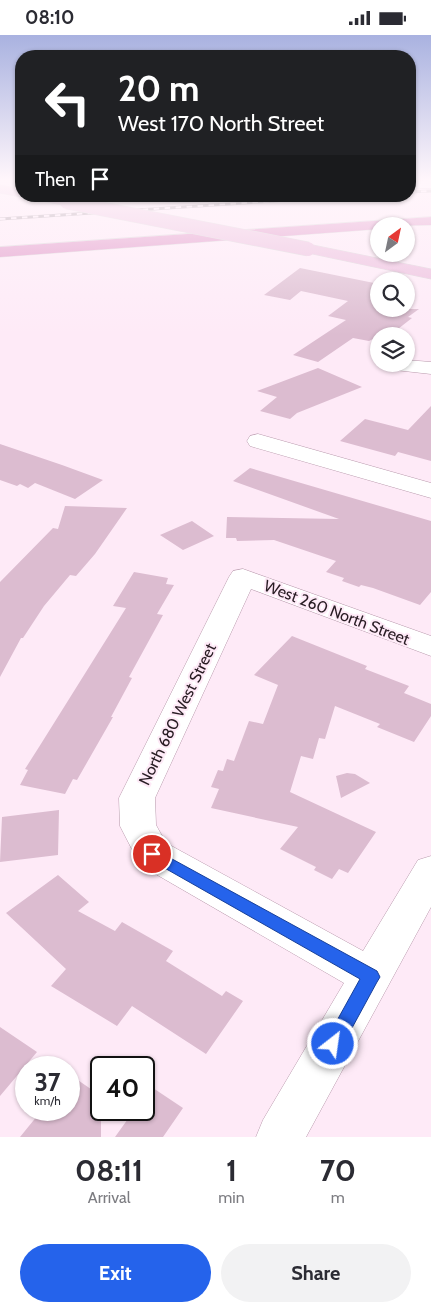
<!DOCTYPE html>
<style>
body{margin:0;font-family:Cabin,sans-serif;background:#f2f2f3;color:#2b2b33;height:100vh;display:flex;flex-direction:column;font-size:19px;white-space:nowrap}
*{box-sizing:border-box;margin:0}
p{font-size:16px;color:#7c7c81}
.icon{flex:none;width:28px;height:28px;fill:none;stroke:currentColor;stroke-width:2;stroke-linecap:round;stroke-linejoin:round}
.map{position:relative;height:1102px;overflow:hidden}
.panel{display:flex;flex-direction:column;background:#fff;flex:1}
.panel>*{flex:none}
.guide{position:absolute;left:15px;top:15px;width:401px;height:152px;border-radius:20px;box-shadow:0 1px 4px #0004;background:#202124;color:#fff;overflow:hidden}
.needle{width:32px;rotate:33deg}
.tools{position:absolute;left:370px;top:182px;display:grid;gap:10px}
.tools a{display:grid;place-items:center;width:45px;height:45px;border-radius:50%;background:#fff;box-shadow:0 1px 4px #0004;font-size:25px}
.speed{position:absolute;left:15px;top:1021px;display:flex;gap:10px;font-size:25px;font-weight:700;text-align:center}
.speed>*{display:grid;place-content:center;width:65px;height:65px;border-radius:50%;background:#fff;box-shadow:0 1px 4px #0004;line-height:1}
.speed small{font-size:12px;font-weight:400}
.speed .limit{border:2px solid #111;border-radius:8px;background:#fff;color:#111}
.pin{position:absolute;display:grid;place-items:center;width:42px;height:42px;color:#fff;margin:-21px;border:2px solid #fff;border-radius:50%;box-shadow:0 1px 5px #0007}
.me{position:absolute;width:55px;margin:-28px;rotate:30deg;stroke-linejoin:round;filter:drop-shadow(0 0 4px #0008)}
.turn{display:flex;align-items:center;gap:18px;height:105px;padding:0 20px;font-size:22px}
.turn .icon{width:65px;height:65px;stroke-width:2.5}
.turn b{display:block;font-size:35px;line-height:42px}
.then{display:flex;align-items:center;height:48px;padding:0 20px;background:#0003;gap:10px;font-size:19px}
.eta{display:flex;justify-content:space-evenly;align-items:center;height:85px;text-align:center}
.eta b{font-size:30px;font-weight:800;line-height:35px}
.primary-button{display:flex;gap:10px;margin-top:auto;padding:10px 20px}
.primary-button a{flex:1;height:58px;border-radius:30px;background:#2563eb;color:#fff;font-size:20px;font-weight:800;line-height:58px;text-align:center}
.primary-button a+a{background:#f2f2f3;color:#2b2b33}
.status{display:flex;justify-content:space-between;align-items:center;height:35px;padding:0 25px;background:#fff;direction:ltr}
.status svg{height:14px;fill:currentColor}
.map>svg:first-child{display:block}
.building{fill:#dcbcd0}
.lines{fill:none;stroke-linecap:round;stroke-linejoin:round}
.minor-casing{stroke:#b99aad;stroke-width:1}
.major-casing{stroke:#d8d6d7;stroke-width:1}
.highway-casing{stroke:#d8d6d7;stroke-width:1}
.minor{fill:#fff;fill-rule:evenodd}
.major{fill:#ebbcdc;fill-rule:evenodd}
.highway{fill:#de8fc4;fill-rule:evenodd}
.rail-casing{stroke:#9a8a94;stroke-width:3}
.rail{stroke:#feeaf7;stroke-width:2;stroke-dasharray:5.5;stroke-linecap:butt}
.major-bridge-casing{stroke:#d8d6d7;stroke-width:15;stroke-linecap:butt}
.major-bridge{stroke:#ebbcdc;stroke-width:14}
.route{fill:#2563eb;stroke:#184099}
.labels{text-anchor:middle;stroke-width:4;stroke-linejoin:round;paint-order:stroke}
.street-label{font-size:16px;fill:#281c23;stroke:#feeaf7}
</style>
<div class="status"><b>08:10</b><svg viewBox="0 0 49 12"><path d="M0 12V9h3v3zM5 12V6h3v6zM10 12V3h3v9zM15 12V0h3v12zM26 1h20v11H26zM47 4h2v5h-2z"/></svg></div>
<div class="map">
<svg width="431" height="1102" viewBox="0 0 431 1102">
<rect width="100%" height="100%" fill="#feeaf7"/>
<path class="building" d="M 300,233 L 379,249 L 379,274 L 419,274 L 408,282 L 412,283 L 389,301 L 379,301 L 369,306 L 353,303 L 318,327 L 293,320 L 346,285 L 328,281 L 348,266 L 301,256 L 290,265 L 264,260 Z
M 318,333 L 362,352 L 297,378 L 290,384 L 260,376 L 277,362 L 257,356 Z
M 431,371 L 431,426 L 398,417 L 395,421 L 340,406 L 365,384 L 408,395 Z
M 0,409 L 62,430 L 103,445 L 75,464 L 35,448 L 28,453 L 20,449 L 17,451 L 0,445 Z
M 250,433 L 431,486 L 431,557 L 420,570 L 373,553 L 361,550 L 359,552 L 342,546 L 344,543 L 326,537 L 336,526 L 274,505 L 237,506 L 236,503 L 226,503 L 227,482 L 339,484 L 233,446 Z
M 65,471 L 127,473 L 95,519 L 76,541 L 70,540 L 44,571 L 23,603 L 21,603 L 0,642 L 0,547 L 53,493 L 58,494 Z
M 192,486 L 214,501 L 183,515 L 160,500 Z
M 134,537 L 168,543 L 166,549 L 174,550 L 157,579 L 163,580 L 129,642 L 132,643 L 111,682 L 113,682 L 77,745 L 73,744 L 65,759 L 20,750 L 28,735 L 25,734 L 39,712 L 126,573 L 113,571 Z
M 292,601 L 367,631 L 365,634 L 409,651 L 404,658 L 431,669 L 431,681 L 414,707 L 377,692 L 380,689 L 335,671 L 325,704 L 319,703 L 313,724 L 301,721 L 290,757 L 376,797 L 348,838 L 339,834 L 332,844 L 314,835 L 316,832 L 280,814 L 298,792 L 211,773 L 219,754 L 211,752 L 218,735 L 223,736 L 227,724 L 234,726 L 249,686 L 263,689 L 278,650 L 254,640 Z
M 347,738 L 355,739 L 370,748 L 341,763 L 336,741 Z
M 59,775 L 58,820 L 0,827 L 2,782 Z
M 58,840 L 89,867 L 78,876 L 115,896 L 122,887 L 173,916 L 166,926 L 222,961 L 226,956 L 243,966 L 206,1019 L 132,971 L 117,991 L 51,951 L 66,934 L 6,878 Z
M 0,992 L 37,1017 L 0,1061 Z
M 69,1039 L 101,1061 L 101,1102 L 20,1102 L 42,1075 L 69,1075 Z
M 153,1053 L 183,1073 L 163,1102 L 115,1102 L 130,1081 L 133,1082 L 138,1075 L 144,1075 L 144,1067 Z"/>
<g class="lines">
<g class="minor-casing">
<path id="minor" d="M 431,145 L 431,153 L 410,154 L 410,146 Z
M 131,161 L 231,161 C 224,169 138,169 131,161 Z
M 406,325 L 431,327 L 431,339 L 386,334 L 383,330 L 406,329 Z
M 258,399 L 431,448 L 431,463 L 250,411 L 247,406 L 250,401 Z
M 243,534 L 431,601 L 431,621 L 251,554 L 155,763 L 156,790 L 166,808 L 363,916 L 418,825 L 431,821 L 431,872 L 306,1102 L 256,1102 L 263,1085 L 344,948 L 140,830 L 120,791 L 119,763 L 229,542 L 233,536 Z"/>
</g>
<g class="major-casing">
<path id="major" d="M 0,150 L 21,154 L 21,161 L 24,161 L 21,162 L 0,158 Z
M 31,161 L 58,161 L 72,164 L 74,167 L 67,171 L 32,164 Z
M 308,209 L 431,234 L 431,244 L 303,217 L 300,214 Z"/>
</g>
<g class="highway-casing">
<path id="highway" d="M 431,182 L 431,190 L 379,191 L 379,194 L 0,222 L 0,212 Z"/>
</g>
<use href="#minor" class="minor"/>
<use href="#major" class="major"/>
<use href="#highway" class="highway"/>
<g class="rail-casing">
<path id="rail" d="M 410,157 L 431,156
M 0,184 L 350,161"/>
</g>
<use href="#rail" class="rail"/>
<g class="major-bridge-casing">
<path id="major-bridge" d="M 67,167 L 308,214"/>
</g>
<use href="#major-bridge" class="major-bridge"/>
</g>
<linearGradient id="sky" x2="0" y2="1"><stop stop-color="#a9b2e0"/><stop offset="0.48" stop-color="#fff6fb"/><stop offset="1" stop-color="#fff6fb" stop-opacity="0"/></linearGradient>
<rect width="431" height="300" fill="url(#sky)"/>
<path class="route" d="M 152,813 L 377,936 L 380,942 L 377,947 L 340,1015 L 333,1017 L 327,1015 L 324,1009 L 360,944 L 147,823 L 145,819 L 147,815 Z"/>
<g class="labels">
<g class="street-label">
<text transform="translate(337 577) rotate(21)" y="6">West 260 North Street</text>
<text transform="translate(177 679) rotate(-64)" y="6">North 680 West Street</text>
</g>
</g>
</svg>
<div class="tools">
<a><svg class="needle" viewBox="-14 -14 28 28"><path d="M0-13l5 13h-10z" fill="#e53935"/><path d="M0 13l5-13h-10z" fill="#7c7c81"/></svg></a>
<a><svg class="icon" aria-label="search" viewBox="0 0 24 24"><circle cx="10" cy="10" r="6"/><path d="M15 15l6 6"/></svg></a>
<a><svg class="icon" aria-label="layers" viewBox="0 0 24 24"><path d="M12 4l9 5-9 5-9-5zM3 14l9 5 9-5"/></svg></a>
</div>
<div class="speed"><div>37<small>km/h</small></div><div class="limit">40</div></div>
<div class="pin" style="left:152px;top:819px;background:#d93025"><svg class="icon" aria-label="arrive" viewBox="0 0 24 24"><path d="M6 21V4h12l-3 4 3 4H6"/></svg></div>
<svg class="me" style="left:333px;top:1009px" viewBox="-20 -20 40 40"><circle r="17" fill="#2563eb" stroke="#fff" stroke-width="3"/><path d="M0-11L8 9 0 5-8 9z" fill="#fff"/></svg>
<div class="guide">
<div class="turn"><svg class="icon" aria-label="left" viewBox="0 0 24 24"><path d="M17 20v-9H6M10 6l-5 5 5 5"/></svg><div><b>20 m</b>West 170 North Street</div></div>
<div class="then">Then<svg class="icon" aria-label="arrive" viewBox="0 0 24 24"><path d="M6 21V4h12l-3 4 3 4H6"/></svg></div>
</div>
</div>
<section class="panel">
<div class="eta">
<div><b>08:11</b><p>Arrival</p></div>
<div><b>1</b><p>min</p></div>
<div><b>70</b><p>m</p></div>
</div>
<div class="primary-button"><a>Exit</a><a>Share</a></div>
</section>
